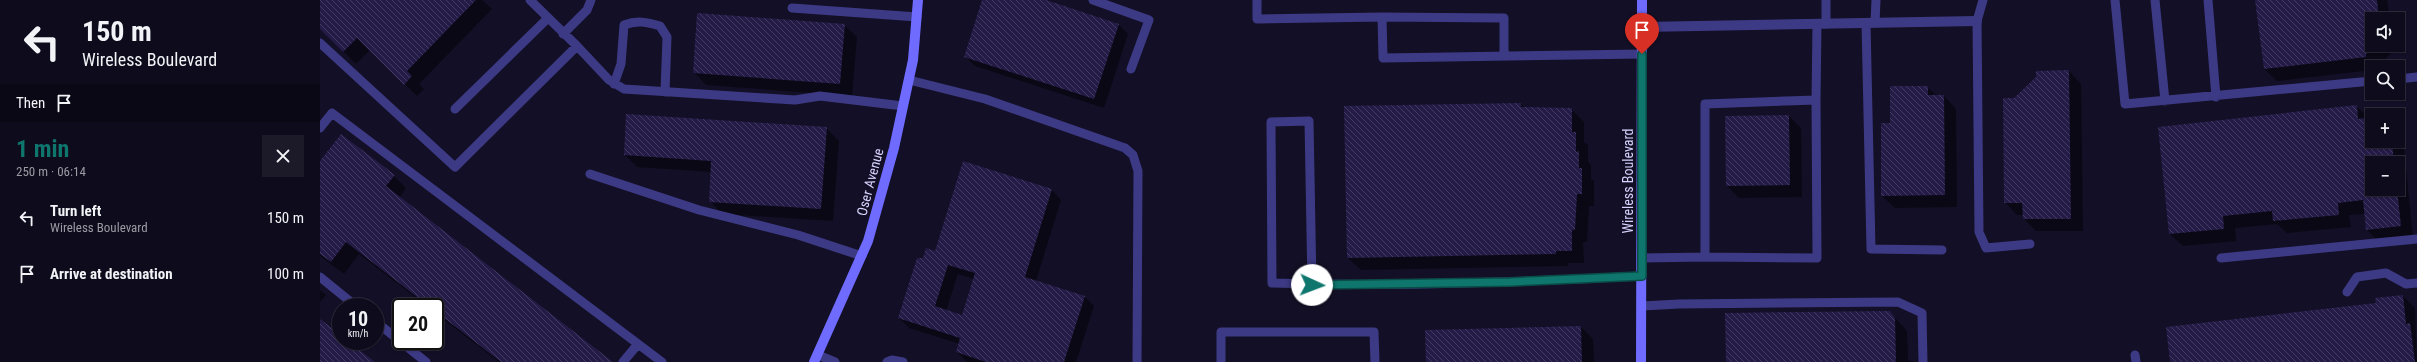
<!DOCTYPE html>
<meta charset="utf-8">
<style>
body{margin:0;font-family:"Roboto Condensed",sans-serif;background:#1c1929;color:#f1f3f6;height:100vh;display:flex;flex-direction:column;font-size:15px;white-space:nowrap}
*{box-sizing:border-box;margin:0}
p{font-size:13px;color:#9b9ba3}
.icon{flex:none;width:22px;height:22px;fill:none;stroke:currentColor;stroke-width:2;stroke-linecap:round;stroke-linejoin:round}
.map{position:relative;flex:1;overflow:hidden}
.side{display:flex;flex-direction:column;background:#0e0b1c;width:320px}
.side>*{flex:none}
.hud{background:#0e0b1c;color:#f1f3f6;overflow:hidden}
.fabs{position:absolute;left:2045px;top:12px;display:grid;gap:8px}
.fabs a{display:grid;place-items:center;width:40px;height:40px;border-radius:0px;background:#0e0b1c;box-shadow:0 1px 3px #0004,0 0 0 1px #2e2b3b;font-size:20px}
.speed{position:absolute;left:12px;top:298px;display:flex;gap:8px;font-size:20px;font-weight:700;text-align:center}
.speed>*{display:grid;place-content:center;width:52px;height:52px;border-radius:50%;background:#0e0b1c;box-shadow:0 1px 3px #0004,0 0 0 1px #2e2b3b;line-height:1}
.speed small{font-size:10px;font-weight:400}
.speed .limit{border:2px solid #111;border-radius:6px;background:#fff;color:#111}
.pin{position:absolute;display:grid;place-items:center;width:34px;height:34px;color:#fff;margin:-41px -17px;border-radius:50% 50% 50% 0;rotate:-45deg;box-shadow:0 0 4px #0007}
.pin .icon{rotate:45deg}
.me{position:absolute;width:44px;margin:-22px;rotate:92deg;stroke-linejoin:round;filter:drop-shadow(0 0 3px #0008)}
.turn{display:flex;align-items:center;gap:14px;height:84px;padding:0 16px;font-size:18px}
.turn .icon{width:52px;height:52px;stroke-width:2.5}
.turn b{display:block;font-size:28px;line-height:34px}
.then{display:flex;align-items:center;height:38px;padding:0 16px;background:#0003;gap:8px;font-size:15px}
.round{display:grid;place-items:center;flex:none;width:42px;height:42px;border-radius:0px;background:#1c1929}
.overview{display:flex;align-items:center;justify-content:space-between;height:68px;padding:0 16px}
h1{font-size:24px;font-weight:700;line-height:30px;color:#0f766e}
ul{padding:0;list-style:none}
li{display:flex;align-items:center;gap:12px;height:56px;padding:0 16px}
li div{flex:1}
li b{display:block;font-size:15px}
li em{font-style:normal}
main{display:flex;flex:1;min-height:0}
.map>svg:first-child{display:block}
.shadow{fill:#0007;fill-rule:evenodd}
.building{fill:url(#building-back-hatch);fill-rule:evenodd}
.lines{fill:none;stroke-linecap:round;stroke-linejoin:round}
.lane{stroke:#3d3a85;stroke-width:9}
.street{stroke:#3d3a85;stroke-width:10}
.secondary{stroke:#6f6bff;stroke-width:10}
.route-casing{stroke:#0a4d48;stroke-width:10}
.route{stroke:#0f766e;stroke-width:7}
.labels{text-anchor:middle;stroke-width:4;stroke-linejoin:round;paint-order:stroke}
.street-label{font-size:14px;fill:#d9d4ff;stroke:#130f26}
</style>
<main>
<section class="side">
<div class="hud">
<div class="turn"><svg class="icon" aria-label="left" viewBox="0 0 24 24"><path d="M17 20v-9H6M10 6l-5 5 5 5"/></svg><div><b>150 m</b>Wireless Boulevard</div></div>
<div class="then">Then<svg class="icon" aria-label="arrive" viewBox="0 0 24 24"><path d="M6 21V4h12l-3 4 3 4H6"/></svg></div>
</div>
<div class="overview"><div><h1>1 min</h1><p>250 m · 06:14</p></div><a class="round"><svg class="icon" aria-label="close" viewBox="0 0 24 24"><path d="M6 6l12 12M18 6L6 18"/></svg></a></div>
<ul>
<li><svg class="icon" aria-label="left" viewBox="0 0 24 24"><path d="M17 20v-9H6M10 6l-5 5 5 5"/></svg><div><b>Turn left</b><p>Wireless Boulevard</p></div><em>150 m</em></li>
<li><svg class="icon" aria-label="arrive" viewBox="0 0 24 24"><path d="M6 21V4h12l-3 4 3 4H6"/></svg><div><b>Arrive at destination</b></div><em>100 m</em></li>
</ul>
</section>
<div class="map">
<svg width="2097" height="362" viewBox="0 0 2097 362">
<defs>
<pattern id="building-back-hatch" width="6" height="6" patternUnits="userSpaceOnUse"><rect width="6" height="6" fill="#241b47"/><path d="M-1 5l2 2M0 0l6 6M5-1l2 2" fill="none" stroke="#433b63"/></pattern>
</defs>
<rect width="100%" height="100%" fill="#130f26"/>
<path class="shadow" d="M 0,0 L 162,0 L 172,9 L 99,84 L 104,89 L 97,96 L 50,50 L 36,64 L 0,28 Z
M 663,0 L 723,0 L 798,24 L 808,34 L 784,108 L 655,66 L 645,56 Z
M 1936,0 L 2067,0 L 2070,19 L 2052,19 L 2052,45 L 2073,45 L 2073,51 L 2058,67 L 2052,67 L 2052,70 L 1957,81 L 1944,69 Z
M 524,25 L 537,37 L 532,96 L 386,85 L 374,72 Z
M 1749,71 L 1761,84 L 1763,231 L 1716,231 L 1704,219 L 1703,215 L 1697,215 L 1685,202 Z
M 1607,87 L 1617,96 L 1624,96 L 1636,109 L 1637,207 L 1575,208 L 1562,196 L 1571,124 Z
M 1201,104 L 1205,108 L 1251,109 L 1264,122 L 1264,142 L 1268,145 L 1268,162 L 1271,165 L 1271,179 L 1274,181 L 1274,206 L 1269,206 L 1267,242 L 1263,242 L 1264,263 L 1248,263 L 1248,266 L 1041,270 L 1028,258 Z
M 2036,106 L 2049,118 L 2052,118 L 2052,141 L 2078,141 L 2078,125 L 2082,129 L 2093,238 L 2059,242 L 2047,230 L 2045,214 L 2029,215 L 2031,227 L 1967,233 L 1957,224 L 1915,228 L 1916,241 L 1863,246 L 1850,234 ZM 2052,163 L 2078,163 L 2078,189 L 2052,189 Z
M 1469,116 L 1481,128 L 1482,197 L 1419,198 L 1407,186 Z
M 506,128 L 519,141 L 513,221 L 402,214 L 390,201 L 392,172 L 317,167 L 305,155 Z
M 0,162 L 74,176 L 86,188 L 79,198 L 290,362 L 179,362 L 115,313 L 115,307 L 108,307 L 39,254 L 24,274 L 0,256 Z
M 732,190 L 741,200 L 716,281 L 764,296 L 774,306 L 756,362 L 647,362 L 637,352 L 640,344 L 589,328 L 579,318 L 604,259 ZM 638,274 L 654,279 L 643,316 L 626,311 Z
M 0,290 L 6,295 L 0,302 Z
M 2083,296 L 2095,308 L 2097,362 L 1851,362 Z
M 1570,312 L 1587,331 L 1588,360 L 1593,362 L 1407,362 Z
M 1261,327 L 1273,339 L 1274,362 L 1107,362 Z"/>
<path class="building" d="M 0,0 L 156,0 L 87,71 L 92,76 L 84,85 L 37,38 L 23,52 L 0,29 Z
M 662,0 L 726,0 L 799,24 L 774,99 L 644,57 Z
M 1935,0 L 2057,0 L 2059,19 L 2052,19 L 2052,49 L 2046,54 L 2046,57 L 1944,69 Z
M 377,13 L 525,24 L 520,84 L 373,73 Z
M 1749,70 L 1751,219 L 1703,219 L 1702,203 L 1684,203 L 1683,98 L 1694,98 L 1716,77 L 1716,71 Z
M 1570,86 L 1608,86 L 1608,95 L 1624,95 L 1625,195 L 1561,196 L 1561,123 L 1570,123 Z
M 1201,103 L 1201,107 L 1252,108 L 1252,132 L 1256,132 L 1256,152 L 1259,151 L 1259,168 L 1262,168 L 1262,194 L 1257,194 L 1255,230 L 1252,230 L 1252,251 L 1236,251 L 1236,254 L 1027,258 L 1024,106 Z
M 2037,105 L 2038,119 L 2052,117 L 2052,141 L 2072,141 L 2074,163 L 2052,163 L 2052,189 L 2077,189 L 2081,226 L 2046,230 L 2043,200 L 2018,203 L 2019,215 L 1953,221 L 1952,211 L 1903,216 L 1904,229 L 1849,234 L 1838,127 Z
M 306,114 L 507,127 L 501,209 L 389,202 L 391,161 L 304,155 Z
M 1469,115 L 1470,185 L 1406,186 L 1405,116 Z
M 21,134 L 75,175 L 66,186 L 293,362 L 181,362 L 115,311 L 115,307 L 110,307 L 26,242 L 11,262 L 0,254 L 0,161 Z
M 643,161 L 732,189 L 705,277 L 765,296 L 744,362 L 666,362 L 636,352 L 640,338 L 578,318 L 597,258 L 603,258 L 606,248 L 615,251 ZM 628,265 L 655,273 L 642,315 L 615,306 Z
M 2083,295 L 2086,324 L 2090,323 L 2095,362 L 1850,362 L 1846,327 L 2056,303 L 2055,298 Z
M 1570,311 L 1575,318 L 1576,362 L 1406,362 L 1405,313 Z
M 0,319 L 21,335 L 21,341 L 28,341 L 55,362 L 0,362 Z
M 1261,326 L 1262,362 L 1106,362 L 1105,330 Z"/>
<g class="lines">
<path class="lane" d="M 773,0 L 829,20 L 811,69
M 937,0 L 937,19 L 1062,17 L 1063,58 L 1322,54
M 1663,0 L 1657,21 L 1659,232 L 1666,248 L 1710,244
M 1795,0 L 1805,104 L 2052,81
M 1835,0 L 1845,101
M 1888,0 L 1896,97
M 472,8 L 597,17
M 1062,17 L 1184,18 L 1184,56
M 1546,23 L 1551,249 L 1622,250
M 1555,23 L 1556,0
M 1506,24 L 1506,0
M 243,34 L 267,10 L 271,0
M 0,43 L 135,167 L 257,46 L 210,0
M 257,46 L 289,80 L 304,89 L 475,100 L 500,96 L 583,106
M 2078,79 L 2097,77
M 589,80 L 665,99 L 805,148 L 813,155 L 818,171 L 817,362
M 294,84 L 301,64 L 304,25 C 317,20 327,22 340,26 L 347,37 L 345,92
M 1496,100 L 1497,24
M 135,109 L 228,18
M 0,128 L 12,113 L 342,362
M 270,174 L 379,210 L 478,235 L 542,256
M 1322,258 L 1385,257 L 1385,104 L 1496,100 L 1497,258 L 1385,257
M 1901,258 L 2097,239
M 0,277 L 37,307
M 992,285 L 989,121 L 951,122 L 952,283 C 1075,287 1199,282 1322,276
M 2027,292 L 2037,277 L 2066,273 L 2086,284 L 2097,283
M 1322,306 L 1359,304 L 1578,302 L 1602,313 L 1603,362
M 55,321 L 106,362
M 498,355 L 515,362
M 1815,355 L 1816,362
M 303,362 L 318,344
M 567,362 L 572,360 L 583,362
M 901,362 L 901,332 L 1054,332 L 1055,362"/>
<path class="street" d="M 1322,27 L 1657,21"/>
<path class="secondary" d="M 494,362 L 548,241 L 574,148 L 593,60 L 598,0
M 1321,362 L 1322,0"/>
</g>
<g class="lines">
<g class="route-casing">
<path id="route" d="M 992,285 L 1190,282 L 1322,276 L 1322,54"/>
</g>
<use href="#route" class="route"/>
</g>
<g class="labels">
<g class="street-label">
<text transform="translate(1308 181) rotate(-90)" y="5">Wireless Boulevard</text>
<text transform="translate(550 182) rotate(-75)" y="5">Oser Avenue</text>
</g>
</g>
</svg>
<div class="fabs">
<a><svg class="icon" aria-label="sound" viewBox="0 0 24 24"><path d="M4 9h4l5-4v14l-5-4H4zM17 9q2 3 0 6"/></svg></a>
<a><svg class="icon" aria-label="search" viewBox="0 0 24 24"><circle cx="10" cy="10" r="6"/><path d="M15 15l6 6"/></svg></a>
<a>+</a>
<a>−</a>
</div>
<div class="speed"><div>10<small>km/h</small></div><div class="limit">20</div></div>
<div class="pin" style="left:1322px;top:54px;background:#d93025"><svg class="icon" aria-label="arrive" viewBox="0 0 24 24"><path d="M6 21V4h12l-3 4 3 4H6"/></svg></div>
<svg class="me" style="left:992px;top:285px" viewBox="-20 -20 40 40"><circle r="19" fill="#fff"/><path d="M0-13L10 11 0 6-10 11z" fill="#0f766e"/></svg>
</div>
</main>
